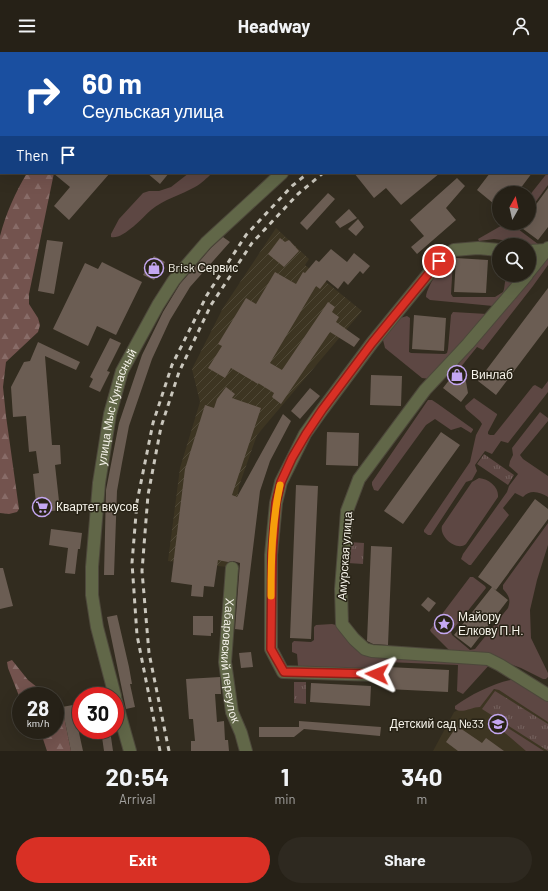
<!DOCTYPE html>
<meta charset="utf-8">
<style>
body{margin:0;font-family:Barlow,sans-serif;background:#2e2920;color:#f1f3f6;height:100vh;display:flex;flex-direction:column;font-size:15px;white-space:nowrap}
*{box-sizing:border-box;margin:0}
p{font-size:13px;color:#a4a3a1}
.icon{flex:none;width:22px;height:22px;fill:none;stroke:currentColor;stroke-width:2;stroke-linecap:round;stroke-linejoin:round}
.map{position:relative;height:699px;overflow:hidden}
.sheet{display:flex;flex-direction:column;background:#262117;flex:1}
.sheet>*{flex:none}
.top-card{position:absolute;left:0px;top:0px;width:548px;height:122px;box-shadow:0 4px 16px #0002,0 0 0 1px #423e36;background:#1a4fa0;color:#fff;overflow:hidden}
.needle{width:26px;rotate:8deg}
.tools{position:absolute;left:492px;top:134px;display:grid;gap:8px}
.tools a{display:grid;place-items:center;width:44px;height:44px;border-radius:50%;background:#262117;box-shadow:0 4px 16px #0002,0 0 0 1px #423e36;font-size:20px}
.speed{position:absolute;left:12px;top:635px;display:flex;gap:8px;font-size:20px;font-weight:700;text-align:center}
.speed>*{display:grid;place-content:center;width:52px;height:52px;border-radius:50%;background:#262117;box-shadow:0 4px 16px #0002,0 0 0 1px #423e36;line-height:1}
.speed small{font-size:10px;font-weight:400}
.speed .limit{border:6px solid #d22;background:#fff;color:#111}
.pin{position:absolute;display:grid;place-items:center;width:34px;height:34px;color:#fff;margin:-17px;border:2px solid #fff;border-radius:50%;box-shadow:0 1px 4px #0007}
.me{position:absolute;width:44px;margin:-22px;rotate:272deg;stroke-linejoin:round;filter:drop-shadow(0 0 3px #0008)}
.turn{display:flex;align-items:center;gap:14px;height:84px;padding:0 16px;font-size:18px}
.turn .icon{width:52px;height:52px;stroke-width:2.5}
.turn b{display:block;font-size:28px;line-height:34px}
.then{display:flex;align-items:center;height:38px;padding:0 16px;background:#0003;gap:8px;font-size:15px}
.eta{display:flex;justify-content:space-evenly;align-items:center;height:68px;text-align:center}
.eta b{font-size:24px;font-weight:700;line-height:28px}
.cta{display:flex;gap:8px;margin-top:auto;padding:8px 16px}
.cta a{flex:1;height:46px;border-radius:24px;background:#d93025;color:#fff;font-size:16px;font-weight:700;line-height:46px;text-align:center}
.cta a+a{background:#2e2920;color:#f1f3f6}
header{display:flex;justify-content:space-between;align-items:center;height:52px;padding:0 16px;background:#262117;font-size:18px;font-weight:700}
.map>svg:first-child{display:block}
.built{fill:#3d3522}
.industrial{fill:url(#industrial-furrows)}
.green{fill:#5d4743}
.forest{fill:url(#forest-firs)}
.park{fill:url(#park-tufts)}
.building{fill:#6b5d53}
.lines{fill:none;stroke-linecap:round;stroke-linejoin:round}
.minor-casing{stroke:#4d483b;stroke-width:14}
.minor{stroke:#616748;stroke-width:12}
.rail{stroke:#cac7bd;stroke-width:3;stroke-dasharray:5 5;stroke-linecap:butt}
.route-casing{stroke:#8d1f18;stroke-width:10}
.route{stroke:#d93025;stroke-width:7}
.slow{stroke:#f59e0b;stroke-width:7}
.labels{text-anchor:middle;stroke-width:3;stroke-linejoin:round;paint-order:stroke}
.poi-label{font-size:12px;fill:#f6f3ea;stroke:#282316;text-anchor:start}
.street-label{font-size:12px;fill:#f6f3ea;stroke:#282316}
</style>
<header><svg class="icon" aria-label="menu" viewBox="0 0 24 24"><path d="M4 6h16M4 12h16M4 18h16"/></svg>Headway<svg class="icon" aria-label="person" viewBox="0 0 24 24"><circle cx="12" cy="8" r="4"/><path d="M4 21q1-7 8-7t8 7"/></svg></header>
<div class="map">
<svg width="548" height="699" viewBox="0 0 548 699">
<defs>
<pattern id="industrial-furrows" width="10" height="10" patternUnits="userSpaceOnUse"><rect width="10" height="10" fill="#3d3522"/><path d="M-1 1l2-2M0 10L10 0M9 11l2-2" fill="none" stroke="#504938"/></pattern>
<pattern id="forest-firs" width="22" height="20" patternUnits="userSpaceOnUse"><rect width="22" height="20" fill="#73534e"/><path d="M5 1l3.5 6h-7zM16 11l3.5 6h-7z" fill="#886c68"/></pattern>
<pattern id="park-tufts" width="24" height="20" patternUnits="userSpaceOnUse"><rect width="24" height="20" fill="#5d4743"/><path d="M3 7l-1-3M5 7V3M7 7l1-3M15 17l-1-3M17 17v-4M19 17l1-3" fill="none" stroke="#75625e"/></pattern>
</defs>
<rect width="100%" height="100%" fill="#322c1f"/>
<path class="built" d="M 506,631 L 548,655 L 548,699 L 433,699 L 454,660 Z"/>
<path class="industrial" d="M 276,176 L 309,207 L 305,213 L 362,259 L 257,383 L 239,434 L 228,515 L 168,509 L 180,416 L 200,350 L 192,317 L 223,256 Z"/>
<path class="green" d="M 548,120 L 548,133 L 529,159 L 529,144 Z
M 189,121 L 212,121 C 207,126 201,132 195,135 C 181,143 164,147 151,158 C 142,166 123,188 111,185 L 111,182 L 119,167 L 143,141 L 149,139 L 159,139 L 171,135 Z
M 506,171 L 520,171 L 518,175 L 518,177 L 538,192 L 537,194 L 515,191 L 511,189 L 494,187 L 479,189 L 478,187 Z
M 548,199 L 548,213 L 533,234 L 483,298 L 477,295 L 460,316 L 458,317 L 455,314 Z
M 449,207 L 453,209 L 451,242 L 453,245 L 495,245 L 503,240 L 504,237 L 506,223 L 521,223 L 496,253 L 493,254 L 430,248 L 426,245 C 427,234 441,214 449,207 Z
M 453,260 L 487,262 L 430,327 L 422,326 L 385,296 L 383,288 L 400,266 L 407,264 L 410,266 L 409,300 L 411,301 L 445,302 L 447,301 L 448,297 L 451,263 Z
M 548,329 L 548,340 L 508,391 L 501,389 L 492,402 L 485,399 L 475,413 L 477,419 L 472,428 L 466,430 L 431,483 L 428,483 L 424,480 L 424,478 L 470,410 L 476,383 L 482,372 L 480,369 L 466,357 L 465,354 L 474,346 L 497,362 L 497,363 L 488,380 L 488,382 L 490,383 L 494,383 L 533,334 L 535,333 L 542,337 Z
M 428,348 L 432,348 L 438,352 L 473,377 L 473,378 L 471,381 L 461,375 L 451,378 L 435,367 L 426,373 L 378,439 L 374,438 L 372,433 L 372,430 Z
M 540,360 L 548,366 L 548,369 L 520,403 L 523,407 L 548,424 L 548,445 C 540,440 530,437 523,445 L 515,441 L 503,456 L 509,463 L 471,513 L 469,513 L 461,507 L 463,502 L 507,440 L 509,434 L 518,422 L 509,414 L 510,409 L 513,403 L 512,396 Z
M 479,426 C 489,427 499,435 498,445 L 466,492 C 457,500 439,485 442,474 L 472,430 Z
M 548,471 L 548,493 L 537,528 L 530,558 L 531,586 L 548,621 L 548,625 L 546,627 L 543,627 L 521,616 L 493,606 L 451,600 L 431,580 L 430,578 L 470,525 L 473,525 L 485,534 L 486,536 L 451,580 L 452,583 L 470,598 L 475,597 L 508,556 C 511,547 509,544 503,537 L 503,533 Z
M 332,572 L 336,573 L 357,593 L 491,611 L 463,642 L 457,639 L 458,613 L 387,610 L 385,618 L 381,620 L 307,617 L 298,614 L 297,602 L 292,600 L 292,591 L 294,589 L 311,590 L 314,588 L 314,575 L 316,573 Z
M 515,627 L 548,649 L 548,670 L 499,638 L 494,637 L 480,655 C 471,655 463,662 455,657 L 455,654 C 471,642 496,630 515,627 Z
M 491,667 L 494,667 L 544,699 L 526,699 L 491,669 Z"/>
<path class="forest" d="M 27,121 L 54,121 L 29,242 L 29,252 L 38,266 L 40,273 L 38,280 L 6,310 L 3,335 L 6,364 L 19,457 L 17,460 L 9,462 L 0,461 L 0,184 C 6,161 15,141 27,121 Z
M 12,608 L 28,628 L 42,639 L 51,644 L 21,644 L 21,649 L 8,616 L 7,610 Z
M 55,646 L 62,655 L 71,699 L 47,699 L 40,678 L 55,678 Z"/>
<path class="park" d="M 484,402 L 514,423 L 508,433 L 477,412 Z
M 349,490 L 364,491 L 363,512 L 348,511 Z
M 294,630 L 306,630 L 306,652 L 294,651 Z
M 495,639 L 548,672 L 548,699 L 482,657 Z"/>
<path class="building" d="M 53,121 L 110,121 L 69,168 L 54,154 L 70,135 Z
M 147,121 L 169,121 L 160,132 Z
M 354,121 L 440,121 L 401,153 L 386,136 L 374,146 Z
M 490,121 L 532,121 L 517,141 L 499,141 L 499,156 L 477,138 Z
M 457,126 L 465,134 L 446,156 L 456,168 L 417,202 L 411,195 L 424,184 L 410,168 Z
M 548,136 L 548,175 L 538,188 L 515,171 L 529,171 L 529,162 Z
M 328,141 L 335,147 L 307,178 L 300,171 Z
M 349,157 L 357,166 L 340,176 L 335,170 Z
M 358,167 L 364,175 L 356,184 L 348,177 Z
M 223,185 L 230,190 L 190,235 L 170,268 L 152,307 L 129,374 L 122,411 L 117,439 L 114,523 L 104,523 L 106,438 L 119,371 L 142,303 L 163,260 L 180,232 L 211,196 Z
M 280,186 L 285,190 L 289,188 L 299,199 L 284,215 L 268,202 Z
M 47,188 L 63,190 L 54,242 L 38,239 Z
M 331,197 L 347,210 L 354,201 L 370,214 L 363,222 L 360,219 L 348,233 L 344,229 L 338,237 L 327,228 L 320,237 L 316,234 L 270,311 L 282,318 L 328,250 L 335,255 L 332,260 L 339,265 L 336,270 L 360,287 L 354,295 L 330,280 L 281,352 L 272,345 L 274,341 L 258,331 L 258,332 L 231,316 L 225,326 L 208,316 L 222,294 L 218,292 L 246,246 L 256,252 L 275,220 L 296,232 L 303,220 L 305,221 L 316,208 L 319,210 Z
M 154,204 L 165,210 L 154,228 L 143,223 Z
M 456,206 L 488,208 L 486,241 L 454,240 Z
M 102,210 L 142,230 L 116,283 L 97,274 L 88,294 L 53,277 L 85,211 L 98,217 Z
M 548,236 L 548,274 L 496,343 L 478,329 Z
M 414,263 L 446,266 L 444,299 L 412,297 Z
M 110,286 L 121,291 L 107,319 L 110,320 L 100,340 L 89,335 L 93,327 L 90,325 Z
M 38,290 L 80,310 L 76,318 L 45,304 L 52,393 L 60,393 L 61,412 L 55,413 L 60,458 L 37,461 L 33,422 L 39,421 L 36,399 L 29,400 L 26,364 L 13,365 L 11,335 L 24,310 L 30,309 Z
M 457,318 L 465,324 L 468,341 L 461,350 L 443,336 Z
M 371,323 L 402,324 L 401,354 L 370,353 Z
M 226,335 L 235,342 L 232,346 L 261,356 L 232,443 L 237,445 L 283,362 L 291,369 L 270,409 L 260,439 L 243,578 L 235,577 L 240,511 L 233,509 L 228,510 L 218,508 L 214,535 L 204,534 L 203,545 L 191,544 L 192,533 L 171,530 L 185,417 L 205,353 L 214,356 L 217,347 Z
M 310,336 L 320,344 L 300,367 L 291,359 Z
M 327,380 L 359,381 L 358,414 L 326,413 Z
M 441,380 L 460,393 L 403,472 L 384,459 Z
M 296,433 L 318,434 L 311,587 L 290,586 Z
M 535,447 L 548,457 L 548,467 L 496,538 L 493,536 L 508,548 L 471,596 L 454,583 L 492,535 L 478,525 Z
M 51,477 L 82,481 L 80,497 L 78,497 L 75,522 L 65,521 L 68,496 L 49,493 Z
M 371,494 L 392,495 L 388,593 L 373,592 L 367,589 Z
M 0,516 L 3,516 L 13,554 L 0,557 Z
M 428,545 L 436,551 L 429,560 L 421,553 Z
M 117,563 L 129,615 L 132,632 L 130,632 L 135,655 L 126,657 L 107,565 Z
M 193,564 L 213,564 L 213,581 L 211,581 L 211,584 L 193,583 Z
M 251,600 L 253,615 L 241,616 L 239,601 Z
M 388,615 L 449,618 L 448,640 L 387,637 Z
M 220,625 L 221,642 L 215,642 L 217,670 L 224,669 L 225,688 L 228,688 L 229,699 L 191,699 L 191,689 L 195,689 L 193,667 L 189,667 L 186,627 Z
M 311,631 L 371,634 L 370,654 L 310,650 Z
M 73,653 L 83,699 L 71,699 L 62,655 Z
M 299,669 L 381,675 L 380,684 L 304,677 L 294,685 L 259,685 L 259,675 L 299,675 Z
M 457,674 L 482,691 L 486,686 L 504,699 L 458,699 L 446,690 Z
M 101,678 L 110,678 L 113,699 L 104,699 Z"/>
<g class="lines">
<g class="minor-casing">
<g id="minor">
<path d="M 388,1 L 388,0"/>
<path d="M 529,199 L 546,198"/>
<path d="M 529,220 L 548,196"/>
<path d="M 527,223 L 468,292 L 425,338 L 359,427 L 347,459 L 341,537 L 342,572 L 354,587 L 365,597 L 372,599 L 488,607 L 500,613 L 548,643"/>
<path id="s1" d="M 232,516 L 225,610 L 232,660 L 241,681 L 246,699"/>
<path d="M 377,623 L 283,620 L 271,597 L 271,503 L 276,451 L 281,430 L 305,382 L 322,358 L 372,291 L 439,209 L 454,198 L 478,196 L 499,198"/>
<path id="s2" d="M 115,644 L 97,575 L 92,543 L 92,515 L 99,431 L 110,362 L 122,319 L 158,253 L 174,228 L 206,191 L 282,121"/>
<path d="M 115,646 L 130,699"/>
</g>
</g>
<use href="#minor" class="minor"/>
<path class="rail" d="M 470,1 L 472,0
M 483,1 L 485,0
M 160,699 L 137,583 L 132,511 L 137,450 L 153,371 L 172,313 L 207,243 L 246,183 L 292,134 L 308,121
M 169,699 L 149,601 L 142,519 L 148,443 L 161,375 L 179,320 L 211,253 L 252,191 L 298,142 L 323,121"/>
</g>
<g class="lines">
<g class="route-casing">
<path id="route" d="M 377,622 L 284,620 L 271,597 L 272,503 L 276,451 L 281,430 L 292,406 L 306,382 L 322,358 L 372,291 L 439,209"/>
</g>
<use href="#route" class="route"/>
<path class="slow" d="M 271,544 C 271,507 272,470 280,433"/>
</g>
<defs>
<g id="shop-ring" transform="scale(1)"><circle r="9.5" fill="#282316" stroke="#c4a7f1" stroke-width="1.5"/><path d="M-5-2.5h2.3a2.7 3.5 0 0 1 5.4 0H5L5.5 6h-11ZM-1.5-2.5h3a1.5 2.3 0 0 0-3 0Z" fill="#c4a7f1"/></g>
<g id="supermarket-ring" transform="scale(1)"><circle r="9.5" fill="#282316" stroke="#c4a7f1" stroke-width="1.5"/><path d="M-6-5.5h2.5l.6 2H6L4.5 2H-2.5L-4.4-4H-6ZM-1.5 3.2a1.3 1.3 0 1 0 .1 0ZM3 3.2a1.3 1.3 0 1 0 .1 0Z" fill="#c4a7f1"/></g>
<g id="sight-ring" transform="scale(1)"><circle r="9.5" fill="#282316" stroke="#c4a7f1" stroke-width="1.5"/><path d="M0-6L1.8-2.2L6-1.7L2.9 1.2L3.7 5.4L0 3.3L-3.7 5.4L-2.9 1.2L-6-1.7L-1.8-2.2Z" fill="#c4a7f1"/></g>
<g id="school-ring" transform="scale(1)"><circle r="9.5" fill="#282316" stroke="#c4a7f1" stroke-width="1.5"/><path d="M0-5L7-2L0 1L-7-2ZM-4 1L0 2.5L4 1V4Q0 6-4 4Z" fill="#c4a7f1"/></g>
</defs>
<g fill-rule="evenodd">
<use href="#shop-ring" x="154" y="216"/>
<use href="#shop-ring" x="457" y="323"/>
<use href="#supermarket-ring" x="42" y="455"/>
<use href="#sight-ring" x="444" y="572"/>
<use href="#school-ring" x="498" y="672"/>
</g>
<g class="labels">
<g class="poi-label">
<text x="168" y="220">Brisk Сервис</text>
<text x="471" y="327">Винлаб</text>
<text x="56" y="459">Квартет вкусов</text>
<text x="458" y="569">Майору<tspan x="458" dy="14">Елкову П.Н.</tspan></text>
<text x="484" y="676" text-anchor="end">Детский сад №33</text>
</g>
<g class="street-label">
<text dy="4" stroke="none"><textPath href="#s2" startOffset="294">улица Мыс Кунгасный</textPath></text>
<text transform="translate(345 504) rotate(-86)" y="4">Амурская улица</text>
<text dy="4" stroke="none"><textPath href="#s1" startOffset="93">Хабаровский переулок</textPath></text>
</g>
</g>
</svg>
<div class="tools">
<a><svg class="needle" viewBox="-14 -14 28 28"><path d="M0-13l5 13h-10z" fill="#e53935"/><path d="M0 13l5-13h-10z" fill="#a4a3a1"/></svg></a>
<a><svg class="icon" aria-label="search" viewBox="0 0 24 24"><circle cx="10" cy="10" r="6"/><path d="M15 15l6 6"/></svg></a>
</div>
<div class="speed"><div>28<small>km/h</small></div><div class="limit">30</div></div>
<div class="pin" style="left:439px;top:209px;background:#d93025"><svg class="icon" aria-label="arrive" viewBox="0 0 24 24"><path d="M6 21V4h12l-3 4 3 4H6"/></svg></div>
<svg class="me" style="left:377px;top:622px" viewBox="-20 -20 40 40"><path d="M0-17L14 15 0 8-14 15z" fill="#d93025" stroke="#fff" stroke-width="4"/></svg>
<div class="top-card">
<div class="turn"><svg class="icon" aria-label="right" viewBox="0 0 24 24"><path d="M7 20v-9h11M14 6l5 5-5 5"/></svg><div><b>60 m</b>Сеульская улица</div></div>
<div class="then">Then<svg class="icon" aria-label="arrive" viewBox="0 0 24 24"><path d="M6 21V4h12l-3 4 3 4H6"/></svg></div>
</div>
</div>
<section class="sheet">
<div class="eta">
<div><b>20:54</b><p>Arrival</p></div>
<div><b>1</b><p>min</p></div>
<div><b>340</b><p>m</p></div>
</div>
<div class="cta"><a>Exit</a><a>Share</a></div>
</section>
